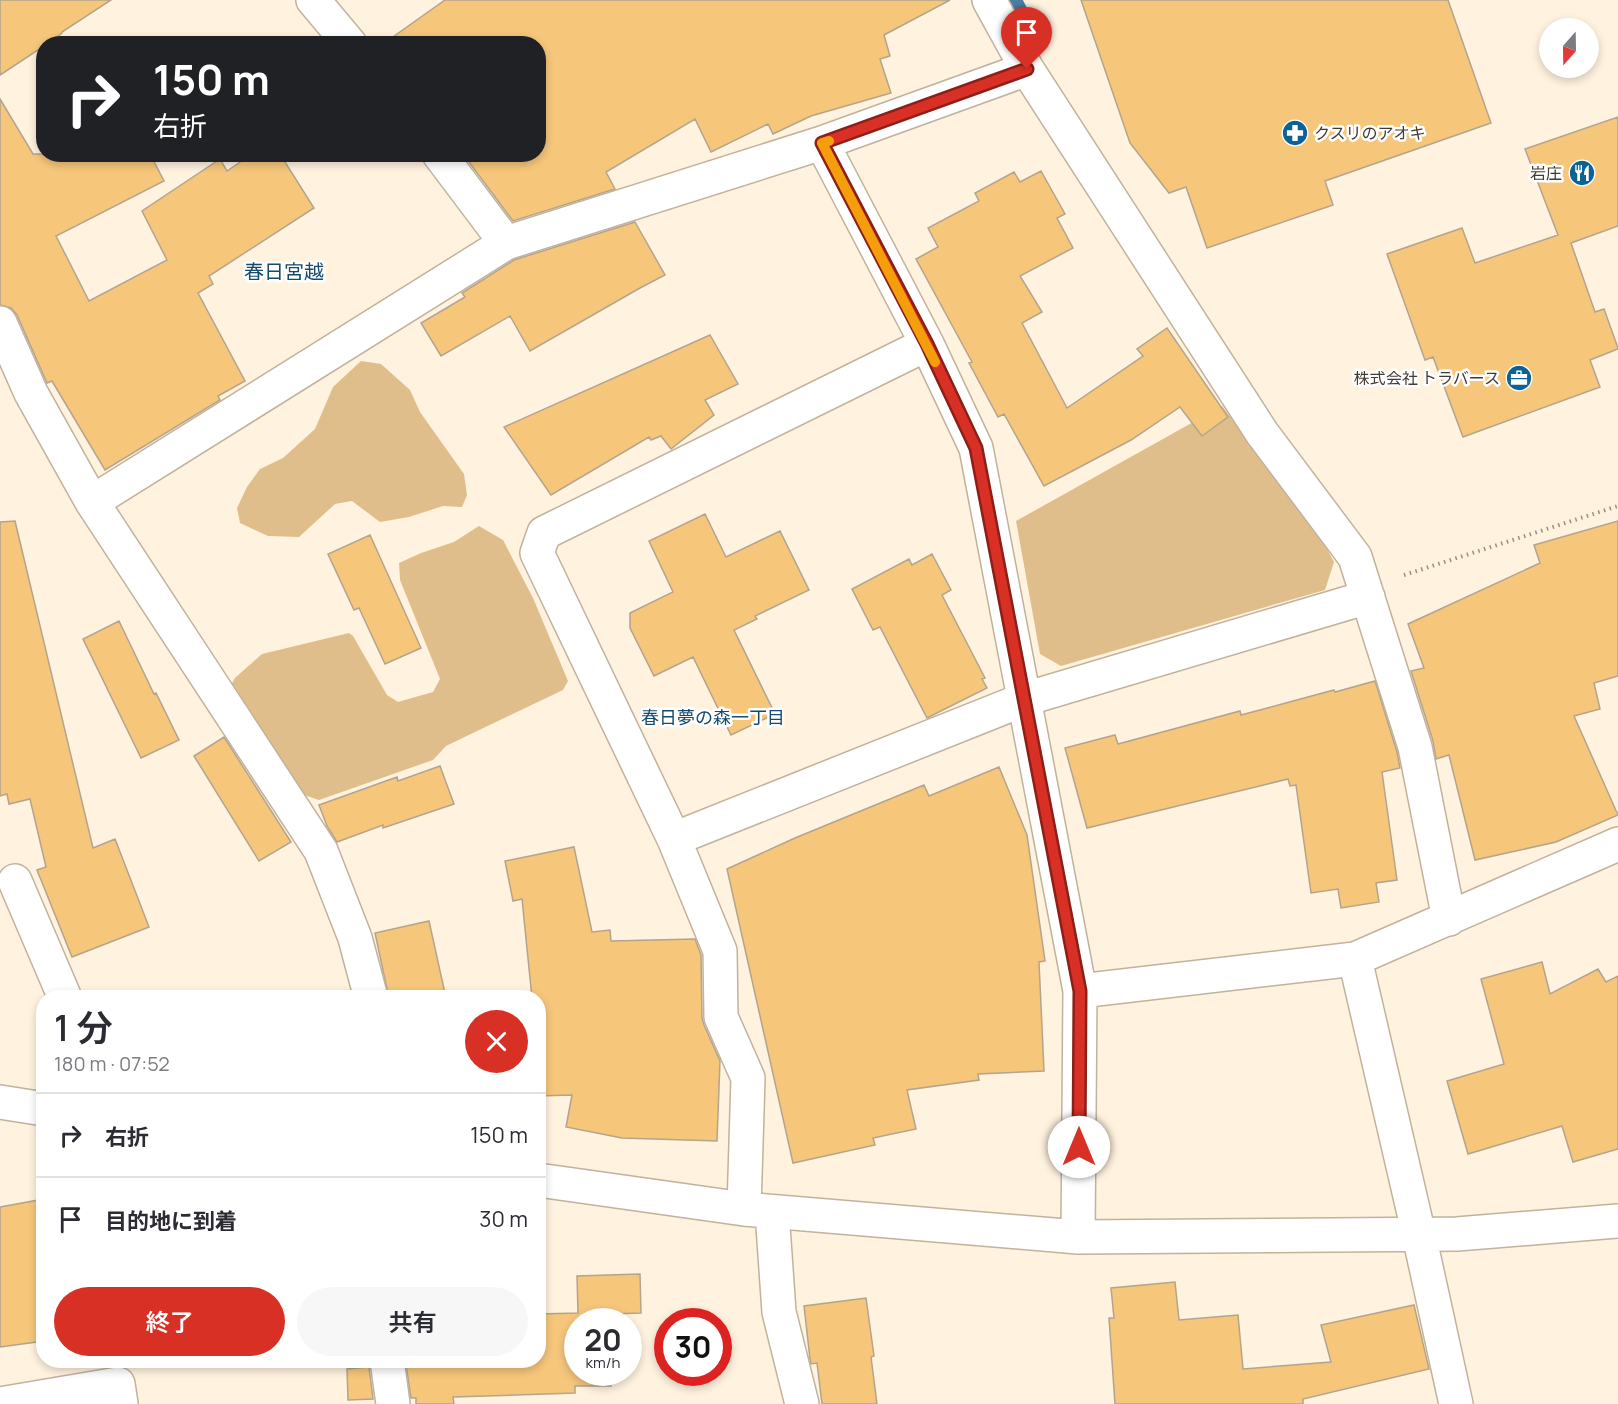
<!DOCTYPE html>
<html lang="ja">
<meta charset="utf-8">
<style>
body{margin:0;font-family:Manrope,"Noto Sans JP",sans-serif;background:#f7f7f7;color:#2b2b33;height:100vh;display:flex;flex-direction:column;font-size:22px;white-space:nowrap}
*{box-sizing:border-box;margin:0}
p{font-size:20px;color:#7c7c81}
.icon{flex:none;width:33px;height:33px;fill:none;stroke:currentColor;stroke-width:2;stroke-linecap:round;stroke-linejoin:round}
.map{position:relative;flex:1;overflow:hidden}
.details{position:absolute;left:36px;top:990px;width:510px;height:378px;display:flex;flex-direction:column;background:#fff;border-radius:24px;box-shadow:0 3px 9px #0003}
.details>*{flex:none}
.top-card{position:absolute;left:36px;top:36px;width:510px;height:126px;border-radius:24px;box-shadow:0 3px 9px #0003;background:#202124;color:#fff;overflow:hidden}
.needle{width:39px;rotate:200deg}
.fabs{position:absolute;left:1539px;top:18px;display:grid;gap:12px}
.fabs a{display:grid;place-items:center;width:60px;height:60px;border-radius:50%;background:#fff;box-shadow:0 3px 9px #0003;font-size:30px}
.speed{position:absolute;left:564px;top:1308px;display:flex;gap:12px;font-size:30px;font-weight:700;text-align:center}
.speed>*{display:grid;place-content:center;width:78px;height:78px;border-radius:50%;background:#fff;box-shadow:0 3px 9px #0003;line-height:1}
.speed small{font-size:15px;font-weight:400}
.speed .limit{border:9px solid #d22;background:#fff;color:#111}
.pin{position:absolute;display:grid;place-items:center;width:51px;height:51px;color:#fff;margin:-62px -26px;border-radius:50% 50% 50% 0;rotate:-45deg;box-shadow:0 0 6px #0007}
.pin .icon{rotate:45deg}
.me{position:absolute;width:66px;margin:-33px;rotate:0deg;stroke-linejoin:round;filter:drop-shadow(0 0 4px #0008)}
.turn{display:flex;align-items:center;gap:21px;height:126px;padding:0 18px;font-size:27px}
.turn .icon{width:78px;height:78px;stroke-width:2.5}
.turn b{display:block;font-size:42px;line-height:51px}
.round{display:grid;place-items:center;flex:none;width:63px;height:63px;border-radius:32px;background:#f7f7f7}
.overview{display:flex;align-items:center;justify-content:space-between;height:102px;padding:0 18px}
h1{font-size:36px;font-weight:600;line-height:45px}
.cta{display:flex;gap:12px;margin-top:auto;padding:12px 18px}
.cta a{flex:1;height:69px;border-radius:36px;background:#d93025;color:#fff;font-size:24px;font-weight:600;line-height:69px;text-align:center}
.cta a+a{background:#f7f7f7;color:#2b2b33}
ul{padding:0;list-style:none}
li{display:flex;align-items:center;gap:18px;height:84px;padding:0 18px;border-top:2px solid #e1e1e2}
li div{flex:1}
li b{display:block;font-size:22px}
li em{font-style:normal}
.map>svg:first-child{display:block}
.green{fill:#e0be8c}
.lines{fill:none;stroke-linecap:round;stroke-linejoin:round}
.stream{stroke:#4d7fa1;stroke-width:14}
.building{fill:#f6c67b;stroke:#b3a48e;stroke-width:1.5}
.minor-casing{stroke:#c1b29c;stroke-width:36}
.path{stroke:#999082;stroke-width:4;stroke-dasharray:1.5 4.5;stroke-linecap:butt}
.minor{stroke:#fff;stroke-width:33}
.route-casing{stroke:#8d1f18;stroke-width:15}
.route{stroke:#d93025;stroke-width:10}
.slow{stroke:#f59e0b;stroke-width:10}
.labels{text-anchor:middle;stroke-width:5;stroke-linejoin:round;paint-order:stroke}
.poi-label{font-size:16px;fill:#413b32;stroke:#fff;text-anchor:end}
.neighbourhood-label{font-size:18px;fill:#154a6d;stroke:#fff}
.quarter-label{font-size:20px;fill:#154a6d;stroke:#fff}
</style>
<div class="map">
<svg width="1618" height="1404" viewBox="0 0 1618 1404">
<rect width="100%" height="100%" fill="#fff2df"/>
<path class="green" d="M 361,361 L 381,364 L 410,390 L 420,412 L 464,474 L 467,495 L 462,507 L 443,506 L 409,517 L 380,522 L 352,501 L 335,504 L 299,537 L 268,536 L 240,523 L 237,508 L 247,487 L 260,469 L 283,458 L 315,429 L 333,387 Z
M 1222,406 L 1314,525 L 1334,562 L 1325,590 L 1061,666 L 1040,654 L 1016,521 Z
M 479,526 L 503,540 L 533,598 L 568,681 L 563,690 L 446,746 L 433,760 L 319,800 L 304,795 L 231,685 L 235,678 L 262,654 L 349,633 L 353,636 L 387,695 L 398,702 L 433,692 L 440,679 L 400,580 L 399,563 L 421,553 L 454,542 Z"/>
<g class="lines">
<path class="stream" d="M 1015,0 L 1030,29"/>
</g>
<path class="building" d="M 0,0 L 111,0 L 62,32 L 62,33 L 47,44 L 44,44 L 44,46 L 0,75 Z
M 445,0 L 950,0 L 884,35 L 890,56 L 880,59 L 891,93 L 811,116 L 773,134 L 768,124 L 711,152 L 695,119 L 606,172 L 615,189 L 513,221 L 463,154 L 538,154 L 538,44 L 383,44 Z
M 1081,0 L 1448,0 L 1491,123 L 1325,181 L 1333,205 L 1207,248 L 1186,187 L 1169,193 L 1130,143 Z
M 0,99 L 33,154 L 150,154 L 164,181 L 56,236 L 89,301 L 167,260 L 142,211 L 220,159 L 227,171 L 252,154 L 280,154 L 314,208 L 209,276 L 213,284 L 198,293 L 245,381 L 218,396 L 220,400 L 105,470 L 52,381 L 47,383 L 17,315 L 11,308 L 0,305 Z
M 1618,117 L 1618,226 L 1571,243 L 1595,312 L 1604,309 L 1618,348 L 1618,349 L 1590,360 L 1600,387 L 1463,437 L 1433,357 L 1425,360 L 1387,254 L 1462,228 L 1475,263 L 1558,235 L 1525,149 Z
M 1041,171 L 1065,214 L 1057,218 L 1073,248 L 1020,276 L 1042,312 L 1022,323 L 1067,408 L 1143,356 L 1137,349 L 1167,328 L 1228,417 L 1202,436 L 1180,407 L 1131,440 L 1044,486 L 1004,414 L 998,417 L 969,363 L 972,362 L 916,259 L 938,247 L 928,228 L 979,201 L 975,193 L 1014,172 L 1020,182 Z
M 635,222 L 665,275 L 640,288 L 530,351 L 510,316 L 441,356 L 421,323 L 465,297 L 462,293 L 514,260 Z
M 710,335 L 738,384 L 705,400 L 714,415 L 671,449 L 661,436 L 651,440 L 649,437 L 551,495 L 504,427 Z
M 705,514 L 726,557 L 780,531 L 809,590 L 755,616 L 757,619 L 734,630 L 775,714 L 731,735 L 693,657 L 654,676 L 630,628 L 630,613 L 673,592 L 649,541 Z
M 15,521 L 93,848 L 115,839 L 149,927 L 72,957 L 37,870 L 46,867 L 30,799 L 9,804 L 7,794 L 0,796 L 0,522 Z
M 1618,521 L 1618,676 L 1594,683 L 1600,709 L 1574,716 L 1618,815 L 1556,842 L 1475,860 L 1449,755 L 1436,759 L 1433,741 L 1411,671 L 1424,668 L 1408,624 L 1540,563 L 1534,545 Z
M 370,535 L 421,648 L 385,664 L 359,608 L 354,610 L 328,554 Z
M 932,554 L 951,590 L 942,595 L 985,678 L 982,679 L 987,688 L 927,718 L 880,627 L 873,630 L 852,589 L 909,559 L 912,565 Z
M 119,621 L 154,694 L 156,693 L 179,740 L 141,758 L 83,639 Z
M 1375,681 L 1397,752 L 1400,768 L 1382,772 L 1397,880 L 1376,883 L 1379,902 L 1341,908 L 1338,889 L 1311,893 L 1296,785 L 1290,786 L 1288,779 L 1087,828 L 1065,748 L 1115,735 L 1118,744 L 1240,711 L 1241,715 L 1334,690 L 1335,692 Z
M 224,737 L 291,842 L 259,861 L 194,756 Z
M 440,766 L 454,804 L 383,828 L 383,825 L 337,842 L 327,826 L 319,805 L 397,777 L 398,781 Z
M 999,767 L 1027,835 L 1045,961 L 1039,962 L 1044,1071 L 978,1074 L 979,1080 L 907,1090 L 916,1129 L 873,1138 L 875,1145 L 793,1163 L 727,869 L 795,838 L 924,785 L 929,796 Z
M 574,847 L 592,932 L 610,930 L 611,941 L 695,939 L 701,955 L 702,1018 L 704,1025 L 720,1061 L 717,1141 L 622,1138 L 566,1127 L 572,1095 L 538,1096 L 538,998 L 532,998 L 522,899 L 513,901 L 505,861 Z
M 429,921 L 446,998 L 389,998 L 375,933 Z
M 1542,962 L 1550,994 L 1598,969 L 1606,982 L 1618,976 L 1618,1149 L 1573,1162 L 1562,1126 L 1468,1154 L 1447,1081 L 1504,1064 L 1481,979 Z
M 44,1199 L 44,1341 L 0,1347 L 0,1207 Z
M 640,1274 L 641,1313 L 610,1314 L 610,1322 L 578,1322 L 578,1372 L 611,1372 L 611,1386 L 575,1386 L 575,1393 L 453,1397 L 454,1404 L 416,1404 L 416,1398 L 411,1398 L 406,1364 L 452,1360 L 538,1360 L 538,1314 L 578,1313 L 577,1276 Z
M 1175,1282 L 1179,1320 L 1238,1315 L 1243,1369 L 1331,1362 L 1321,1325 L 1414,1305 L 1429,1369 L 1303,1399 L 1303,1404 L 1115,1404 L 1109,1318 L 1114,1318 L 1111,1288 Z
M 866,1298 L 874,1356 L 871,1357 L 877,1404 L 822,1404 L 817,1363 L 811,1364 L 810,1359 L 804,1306 Z
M 369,1367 L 373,1399 L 348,1400 L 347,1369 Z"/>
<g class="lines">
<g class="minor-casing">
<path id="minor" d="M 313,0 L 350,44
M 989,0 L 1027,69 L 1262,433 L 1355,557 L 1415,747 L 1449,919
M 822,143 L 927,344 L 976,448 L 1080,991
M 439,154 L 506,243
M 0,323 L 31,393 L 92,502 L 321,851 L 355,938 L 371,998
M 92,502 L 506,243 L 822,143 L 1027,69
M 674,839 L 537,553 L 544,533 L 927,344
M 15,881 L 65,998
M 1355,959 L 1419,1235 L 1456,1404
M 0,1102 L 44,1109
M 538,1180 L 744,1209 L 1078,1237 L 1457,1234 L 1618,1221
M 744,1209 L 748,1078 L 721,1017 L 720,951 L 674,839 L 1025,699 L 1368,597
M 772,1212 L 779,1312 L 802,1404
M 1078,1237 L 1080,991 L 1355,959 L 1618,844
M 387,1360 L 393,1404
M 0,1404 L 118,1384 L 121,1404"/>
</g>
<path class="path" d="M 1404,575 L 1618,506"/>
<use href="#minor" class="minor"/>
</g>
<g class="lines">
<g class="route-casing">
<path id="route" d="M 1027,69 L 822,143 L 927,344 L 976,448 L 1080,991 L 1079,1147"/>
</g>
<use href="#route" class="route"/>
<path class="slow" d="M 829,141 L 822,143 L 935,362"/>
</g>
<defs>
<g id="pharmacy-disc" transform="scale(1.35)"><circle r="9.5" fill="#0c6293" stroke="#fff"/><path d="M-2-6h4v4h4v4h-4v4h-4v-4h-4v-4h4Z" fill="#fff"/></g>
<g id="restaurant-disc" transform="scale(1.35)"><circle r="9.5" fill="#0c6293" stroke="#fff"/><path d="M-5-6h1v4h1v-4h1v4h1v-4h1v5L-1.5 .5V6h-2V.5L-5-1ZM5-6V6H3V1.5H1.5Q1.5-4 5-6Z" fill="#fff"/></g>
<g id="office-disc" transform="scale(1.35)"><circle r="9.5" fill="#0c6293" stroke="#fff"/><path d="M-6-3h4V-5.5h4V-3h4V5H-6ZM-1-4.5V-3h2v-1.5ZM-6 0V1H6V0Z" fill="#fff"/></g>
</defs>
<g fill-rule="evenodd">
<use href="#pharmacy-disc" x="1295" y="133"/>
<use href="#restaurant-disc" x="1582" y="173"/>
<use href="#office-disc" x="1519" y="378"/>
</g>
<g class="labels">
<g class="poi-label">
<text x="1314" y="139" text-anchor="start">クスリのアオキ</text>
<text x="1562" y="179">岩庄</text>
<text x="1500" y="384">株式会社 トラバース</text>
</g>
<g class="neighbourhood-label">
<text x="713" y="724">春日夢の森一丁目</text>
</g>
<g class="quarter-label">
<text x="284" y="279">春日宮越</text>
</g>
</g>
</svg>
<div class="fabs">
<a><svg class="needle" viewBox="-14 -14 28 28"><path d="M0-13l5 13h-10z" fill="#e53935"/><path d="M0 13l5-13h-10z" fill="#7c7c81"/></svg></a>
</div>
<div class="speed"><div>20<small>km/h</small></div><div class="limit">30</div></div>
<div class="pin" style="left:1027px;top:69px;background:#d93025"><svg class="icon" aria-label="arrive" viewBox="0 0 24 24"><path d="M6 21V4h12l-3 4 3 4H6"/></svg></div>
<svg class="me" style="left:1079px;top:1147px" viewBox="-20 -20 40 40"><circle r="19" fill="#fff"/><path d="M0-13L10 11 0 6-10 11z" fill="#d93025"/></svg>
<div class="top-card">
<div class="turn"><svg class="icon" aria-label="right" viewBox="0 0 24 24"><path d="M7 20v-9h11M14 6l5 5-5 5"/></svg><div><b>150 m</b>右折</div></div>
</div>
<section class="details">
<div class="overview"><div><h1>1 分</h1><p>180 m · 07:52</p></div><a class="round" style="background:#d93025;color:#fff"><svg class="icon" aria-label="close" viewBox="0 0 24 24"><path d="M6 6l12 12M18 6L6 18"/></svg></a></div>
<ul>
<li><svg class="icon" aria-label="right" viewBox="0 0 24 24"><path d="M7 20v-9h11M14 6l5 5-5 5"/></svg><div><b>右折</b></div><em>150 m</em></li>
<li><svg class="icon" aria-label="arrive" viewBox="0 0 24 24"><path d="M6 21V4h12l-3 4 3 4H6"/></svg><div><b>目的地に到着</b></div><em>30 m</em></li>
</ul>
<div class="cta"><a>終了</a><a>共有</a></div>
</section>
</div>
